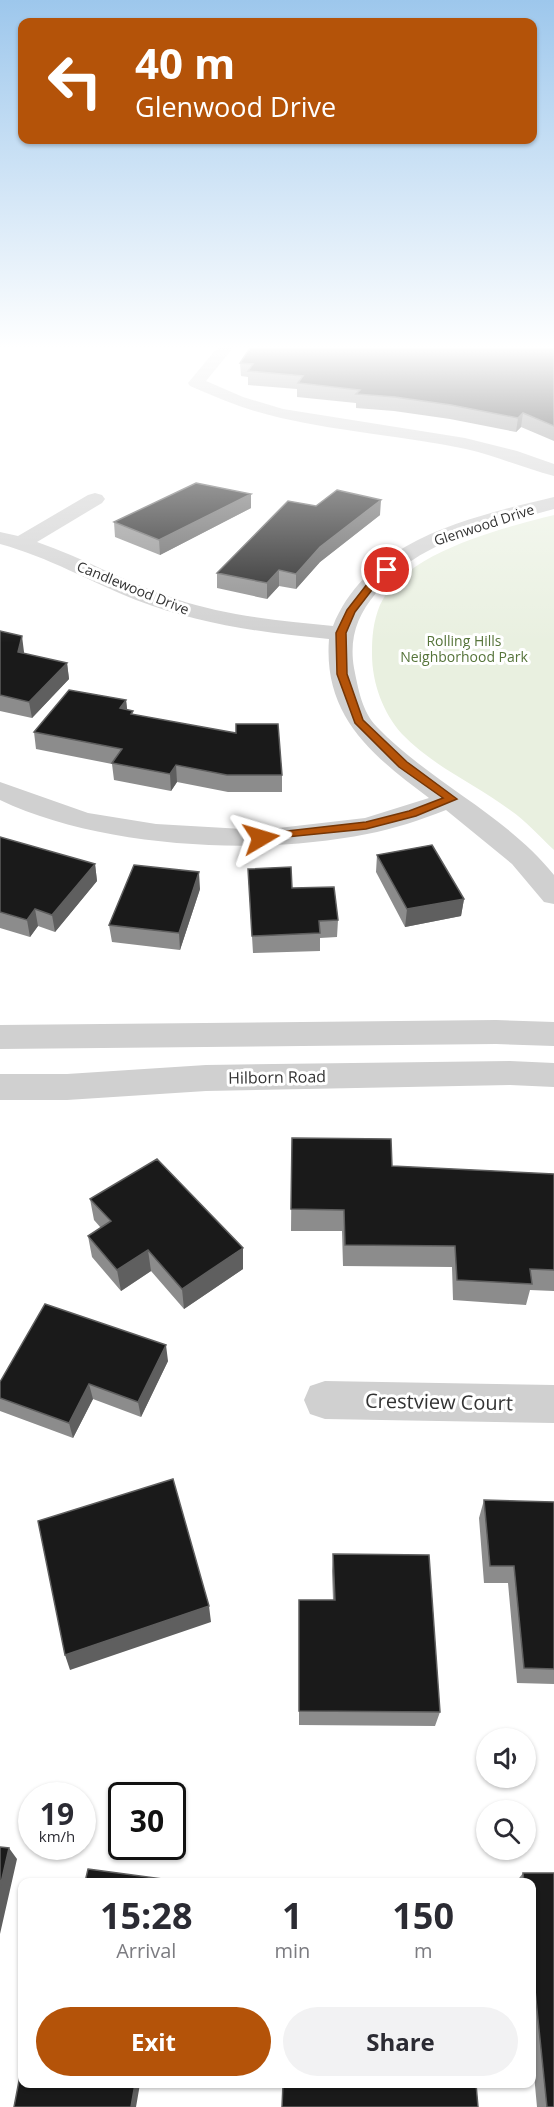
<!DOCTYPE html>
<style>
body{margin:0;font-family:"Open Sans",sans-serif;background:#f2f2f3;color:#2b2b33;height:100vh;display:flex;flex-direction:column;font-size:22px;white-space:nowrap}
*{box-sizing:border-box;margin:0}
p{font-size:20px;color:#7c7c81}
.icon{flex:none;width:33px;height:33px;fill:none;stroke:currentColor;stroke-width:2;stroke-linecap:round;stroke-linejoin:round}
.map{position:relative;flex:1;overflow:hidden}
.drawer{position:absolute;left:18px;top:1878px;width:518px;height:210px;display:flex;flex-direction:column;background:#fff;border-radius:12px;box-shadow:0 2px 4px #0004}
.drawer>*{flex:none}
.hud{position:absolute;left:18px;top:18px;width:519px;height:126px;border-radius:12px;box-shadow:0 2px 4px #0004;background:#b45309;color:#fff;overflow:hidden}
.buttons{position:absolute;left:476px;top:1728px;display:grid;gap:12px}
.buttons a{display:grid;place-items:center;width:60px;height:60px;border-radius:50%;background:#fff;box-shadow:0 2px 4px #0004;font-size:30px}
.speed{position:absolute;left:18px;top:1782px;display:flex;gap:12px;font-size:30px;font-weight:700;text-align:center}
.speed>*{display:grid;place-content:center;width:78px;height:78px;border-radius:50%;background:#fff;box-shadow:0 2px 4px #0004;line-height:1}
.speed small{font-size:15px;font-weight:400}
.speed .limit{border:3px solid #111;border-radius:9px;background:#fff;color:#111}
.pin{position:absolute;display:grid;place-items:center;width:51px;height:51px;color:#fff;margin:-26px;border:3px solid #fff;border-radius:50%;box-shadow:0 2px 6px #0007}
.me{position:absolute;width:66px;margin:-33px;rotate:83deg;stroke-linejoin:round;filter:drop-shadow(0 0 4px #0008)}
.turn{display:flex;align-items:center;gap:21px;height:126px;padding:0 18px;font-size:27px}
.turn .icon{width:78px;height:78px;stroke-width:2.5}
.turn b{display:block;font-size:42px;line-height:51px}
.eta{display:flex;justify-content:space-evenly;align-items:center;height:102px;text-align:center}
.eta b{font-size:36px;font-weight:700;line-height:42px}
.primary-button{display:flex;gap:12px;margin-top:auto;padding:12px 18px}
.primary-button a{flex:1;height:69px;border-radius:36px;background:#b45309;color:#fff;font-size:24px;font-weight:700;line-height:69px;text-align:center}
.primary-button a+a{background:#f2f2f3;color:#2b2b33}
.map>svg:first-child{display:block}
.green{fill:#e9f0e0}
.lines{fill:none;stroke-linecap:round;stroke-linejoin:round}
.minor{fill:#d0d0d0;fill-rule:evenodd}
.wall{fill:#8c8c8c}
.shaded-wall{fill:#5f5f5f}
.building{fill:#1a1a1a;stroke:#5f5f5f;stroke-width:1.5}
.route{fill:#b45309;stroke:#753606;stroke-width:1.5}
.labels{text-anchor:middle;stroke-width:6;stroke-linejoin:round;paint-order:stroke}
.far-street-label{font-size:14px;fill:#333;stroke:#fff}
.far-park-label{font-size:14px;fill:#56743a;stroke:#fff}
.street-label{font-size:16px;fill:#333;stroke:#fff}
.near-street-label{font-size:20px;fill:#333;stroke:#fff}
</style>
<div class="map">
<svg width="554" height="2107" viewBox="0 0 554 2107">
<rect width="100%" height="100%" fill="#fff"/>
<path class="green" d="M 554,515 L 554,850 C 540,837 526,821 510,810 C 474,783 435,768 402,734 C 383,713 372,683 372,654 C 372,637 373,622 380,605 C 404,552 503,528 554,515 Z"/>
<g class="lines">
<path class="minor" d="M 217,348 L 233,348 L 206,381 L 243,397 L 283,409 L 465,438 L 517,451 L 554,464 L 554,476 C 524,468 496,456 466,449 C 405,436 342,432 281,418 C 249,411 220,399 190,386 L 188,383 Z
M 95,493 L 102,495 L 105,499 L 102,503 L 37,542 C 84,558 128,584 176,599 C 227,616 280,621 333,626 C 369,538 472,517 554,497 L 554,509 C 490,527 420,539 376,593 C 357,616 349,638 354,668 C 358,688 362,712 377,727 C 431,783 505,814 554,875 L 554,904 L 544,902 L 512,864 L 446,810 C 420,820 394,829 367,834 C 259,856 100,848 0,800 L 0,782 L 88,813 L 156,824 L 261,830 L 365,818 L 429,798 C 373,756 323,717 329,639 C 264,633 198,624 136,600 C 91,582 48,557 0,544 L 0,532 L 18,536 L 88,495 Z
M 496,1020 L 554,1022 L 554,1046 L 496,1044 L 0,1049 L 0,1025 Z
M 510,1061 L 554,1063 L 554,1087 L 510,1085 L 206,1091 L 67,1100 L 0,1100 L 0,1074 L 67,1074 L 206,1065 Z
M 325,1381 L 554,1385 L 554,1423 L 325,1419 L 310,1414 L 304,1400 L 310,1386 Z"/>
</g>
<path class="wall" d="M 554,348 L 554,441 L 521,427 L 516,432 L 450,419 L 394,411 L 356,408 L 356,403 L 297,397 L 297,389 L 248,385 L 248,377 L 241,376 L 240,363 Z
M 251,494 L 251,508 L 160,555 L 115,537 L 114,522 Z
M 316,506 L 380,515 L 320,562 L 296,589 L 279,586 L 267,599 L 217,588 L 217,573 Z
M 0,631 L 24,652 L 24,654 L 67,663 L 69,679 L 32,718 L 0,711 Z
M 126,700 L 127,709 L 134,715 L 282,775 L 282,792 L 228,792 L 177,782 L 171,791 L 114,780 L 112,764 L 36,749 L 34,732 Z
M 0,837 L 95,864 L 97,881 L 55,932 L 38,926 L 30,937 L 0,928 Z
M 377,855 L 464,899 L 461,916 L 405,927 L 376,872 Z
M 248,869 L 292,888 L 338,920 L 337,937 L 320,938 L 320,951 L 253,953 Z
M 200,889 L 180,950 L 112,942 L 109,925 Z
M 292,1138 L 392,1166 L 554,1174 L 554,1291 L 530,1290 L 526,1305 L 453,1300 L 452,1267 L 343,1266 L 342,1231 L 291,1231 Z
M 90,1199 L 243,1269 L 184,1309 L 151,1271 L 121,1291 L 92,1257 L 88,1236 L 101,1228 L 94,1220 Z
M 168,1361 L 141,1417 L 93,1399 L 73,1438 L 0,1411 L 0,1382 Z
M 484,1500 L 554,1502 L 554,1684 L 517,1683 L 508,1583 L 484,1583 L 479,1518 Z
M 333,1554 L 440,1712 L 435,1726 L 299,1725 L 299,1600 L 333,1600 L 332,1571 Z
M 523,1873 L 554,1873 L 554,2107 L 537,2107 L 531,2042 L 531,1882 L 516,1882 Z"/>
<path class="shaded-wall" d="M 523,413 L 521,427 L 516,432 L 518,418 Z
M 251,494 L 251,508 L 160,555 L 159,540 Z
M 381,500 L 380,515 L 320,562 L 296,589 L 296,574 L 320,547 Z
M 279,570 L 279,586 L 267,599 L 267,583 Z
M 22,636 L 24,652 L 21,669 L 18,652 Z
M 67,663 L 69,679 L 32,718 L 29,702 Z
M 126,700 L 128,717 L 120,708 Z
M 176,765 L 177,782 L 171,791 L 170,774 Z
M 95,864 L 97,881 L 55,932 L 52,915 Z
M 199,872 L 200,889 L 180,950 L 179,933 Z
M 464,899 L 461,916 L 405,927 L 407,909 Z
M 35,909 L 38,926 L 30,937 L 27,920 Z
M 243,1248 L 243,1269 L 184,1309 L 182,1289 Z
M 148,1250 L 151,1271 L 121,1291 L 117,1270 Z
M 166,1345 L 168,1361 L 141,1417 L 138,1402 Z
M 89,1384 L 93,1399 L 73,1438 L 69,1423 Z
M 209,1606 L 211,1622 L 70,1670 L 65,1655 Z
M 9,1848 L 17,1859 L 0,1934 L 0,1887 Z
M 135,2084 L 140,2084 L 136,2107 L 131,2107 Z"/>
<path class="building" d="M 250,348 L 554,348 L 554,426 L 523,413 L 518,418 L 451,405 L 395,397 L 356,394 L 360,390 L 298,383 L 303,376 L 248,371 L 253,364 L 240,363 Z
M 196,483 L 251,494 L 159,540 L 114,522 Z
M 337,490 L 381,500 L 320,547 L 296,574 L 279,570 L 267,583 L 217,573 L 288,501 L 316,506 Z
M 0,631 L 22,636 L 18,652 L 67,663 L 29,702 L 0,695 Z
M 69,690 L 126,700 L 120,708 L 133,711 L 131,714 L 236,733 L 236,724 L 278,724 L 282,775 L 227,775 L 176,765 L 170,774 L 112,763 L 122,749 L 34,732 Z
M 0,837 L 95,864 L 52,915 L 35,909 L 27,920 L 0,912 Z
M 432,845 L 464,899 L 407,909 L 377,855 Z
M 134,865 L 199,872 L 179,933 L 109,925 Z
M 291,867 L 292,888 L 334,887 L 338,920 L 319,921 L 320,933 L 252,936 L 248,869 Z
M 292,1138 L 391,1139 L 392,1166 L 554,1174 L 554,1270 L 530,1269 L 532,1284 L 457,1280 L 455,1246 L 345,1245 L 344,1210 L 291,1209 Z
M 157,1159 L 243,1248 L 182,1289 L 148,1250 L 117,1270 L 88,1236 L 111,1221 L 90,1199 Z
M 45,1304 L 166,1345 L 138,1402 L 89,1384 L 69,1423 L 0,1398 L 0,1382 Z
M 173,1479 L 209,1606 L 65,1655 L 38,1521 Z
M 484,1500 L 554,1502 L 554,1669 L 524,1668 L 514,1566 L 490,1566 Z
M 333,1554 L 429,1555 L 440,1712 L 299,1711 L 299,1600 L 335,1600 Z
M 0,1847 L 9,1848 L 0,1887 Z
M 88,1869 L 185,1882 L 85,1882 Z
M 523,1873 L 554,1873 L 554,2107 L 547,2107 L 531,1951 L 531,1882 L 524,1882 Z
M 22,2065 L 22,2084 L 135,2084 L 131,2107 L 14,2107 Z
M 283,2084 L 476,2084 L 478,2107 L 282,2107 Z"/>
<linearGradient id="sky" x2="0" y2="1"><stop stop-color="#9dc7ec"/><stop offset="0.54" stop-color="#fff"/><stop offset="1" stop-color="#fff" stop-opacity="0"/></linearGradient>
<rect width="554" height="643" fill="url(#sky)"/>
<path class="route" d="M 384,568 L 392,570 L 378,582 L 355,612 L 346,633 L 347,674 L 363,720 L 407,762 L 457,799 L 416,816 L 366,829 L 257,840 L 257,835 L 261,834 L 366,822 L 409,811 L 443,798 L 399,767 L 355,723 L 337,674 L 336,633 L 347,610 L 371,579 Z"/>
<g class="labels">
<g class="far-street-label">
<text transform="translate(484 525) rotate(-18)" y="5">Glenwood Drive</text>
<text transform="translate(133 588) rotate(22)" y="5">Candlewood Drive</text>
</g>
<g class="far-park-label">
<text x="464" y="646">Rolling Hills<tspan x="464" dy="16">Neighborhood Park</tspan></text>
</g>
<g class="street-label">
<text transform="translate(277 1077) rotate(-1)" y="6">Hilborn Road</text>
</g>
<g class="near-street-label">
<text transform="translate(439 1402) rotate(1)" y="7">Crestview Court</text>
</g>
</g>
</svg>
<div class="buttons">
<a><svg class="icon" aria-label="sound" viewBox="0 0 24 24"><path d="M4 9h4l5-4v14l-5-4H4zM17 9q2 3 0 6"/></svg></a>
<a><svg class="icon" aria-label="search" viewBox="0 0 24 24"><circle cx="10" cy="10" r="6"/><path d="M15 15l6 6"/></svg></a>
</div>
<div class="speed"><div>19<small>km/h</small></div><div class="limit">30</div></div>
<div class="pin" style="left:387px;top:570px;background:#d93025"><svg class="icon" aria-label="arrive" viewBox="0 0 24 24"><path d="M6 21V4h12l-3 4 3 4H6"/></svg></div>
<svg class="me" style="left:261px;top:838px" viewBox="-20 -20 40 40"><path d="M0-17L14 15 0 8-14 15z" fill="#b45309" stroke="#fff" stroke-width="4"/></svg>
<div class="hud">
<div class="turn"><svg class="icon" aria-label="left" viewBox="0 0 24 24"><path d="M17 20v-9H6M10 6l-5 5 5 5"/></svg><div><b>40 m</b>Glenwood Drive</div></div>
</div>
<section class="drawer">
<div class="eta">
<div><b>15:28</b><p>Arrival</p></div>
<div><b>1</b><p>min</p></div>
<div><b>150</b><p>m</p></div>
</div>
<div class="primary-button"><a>Exit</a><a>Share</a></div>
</section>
</div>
